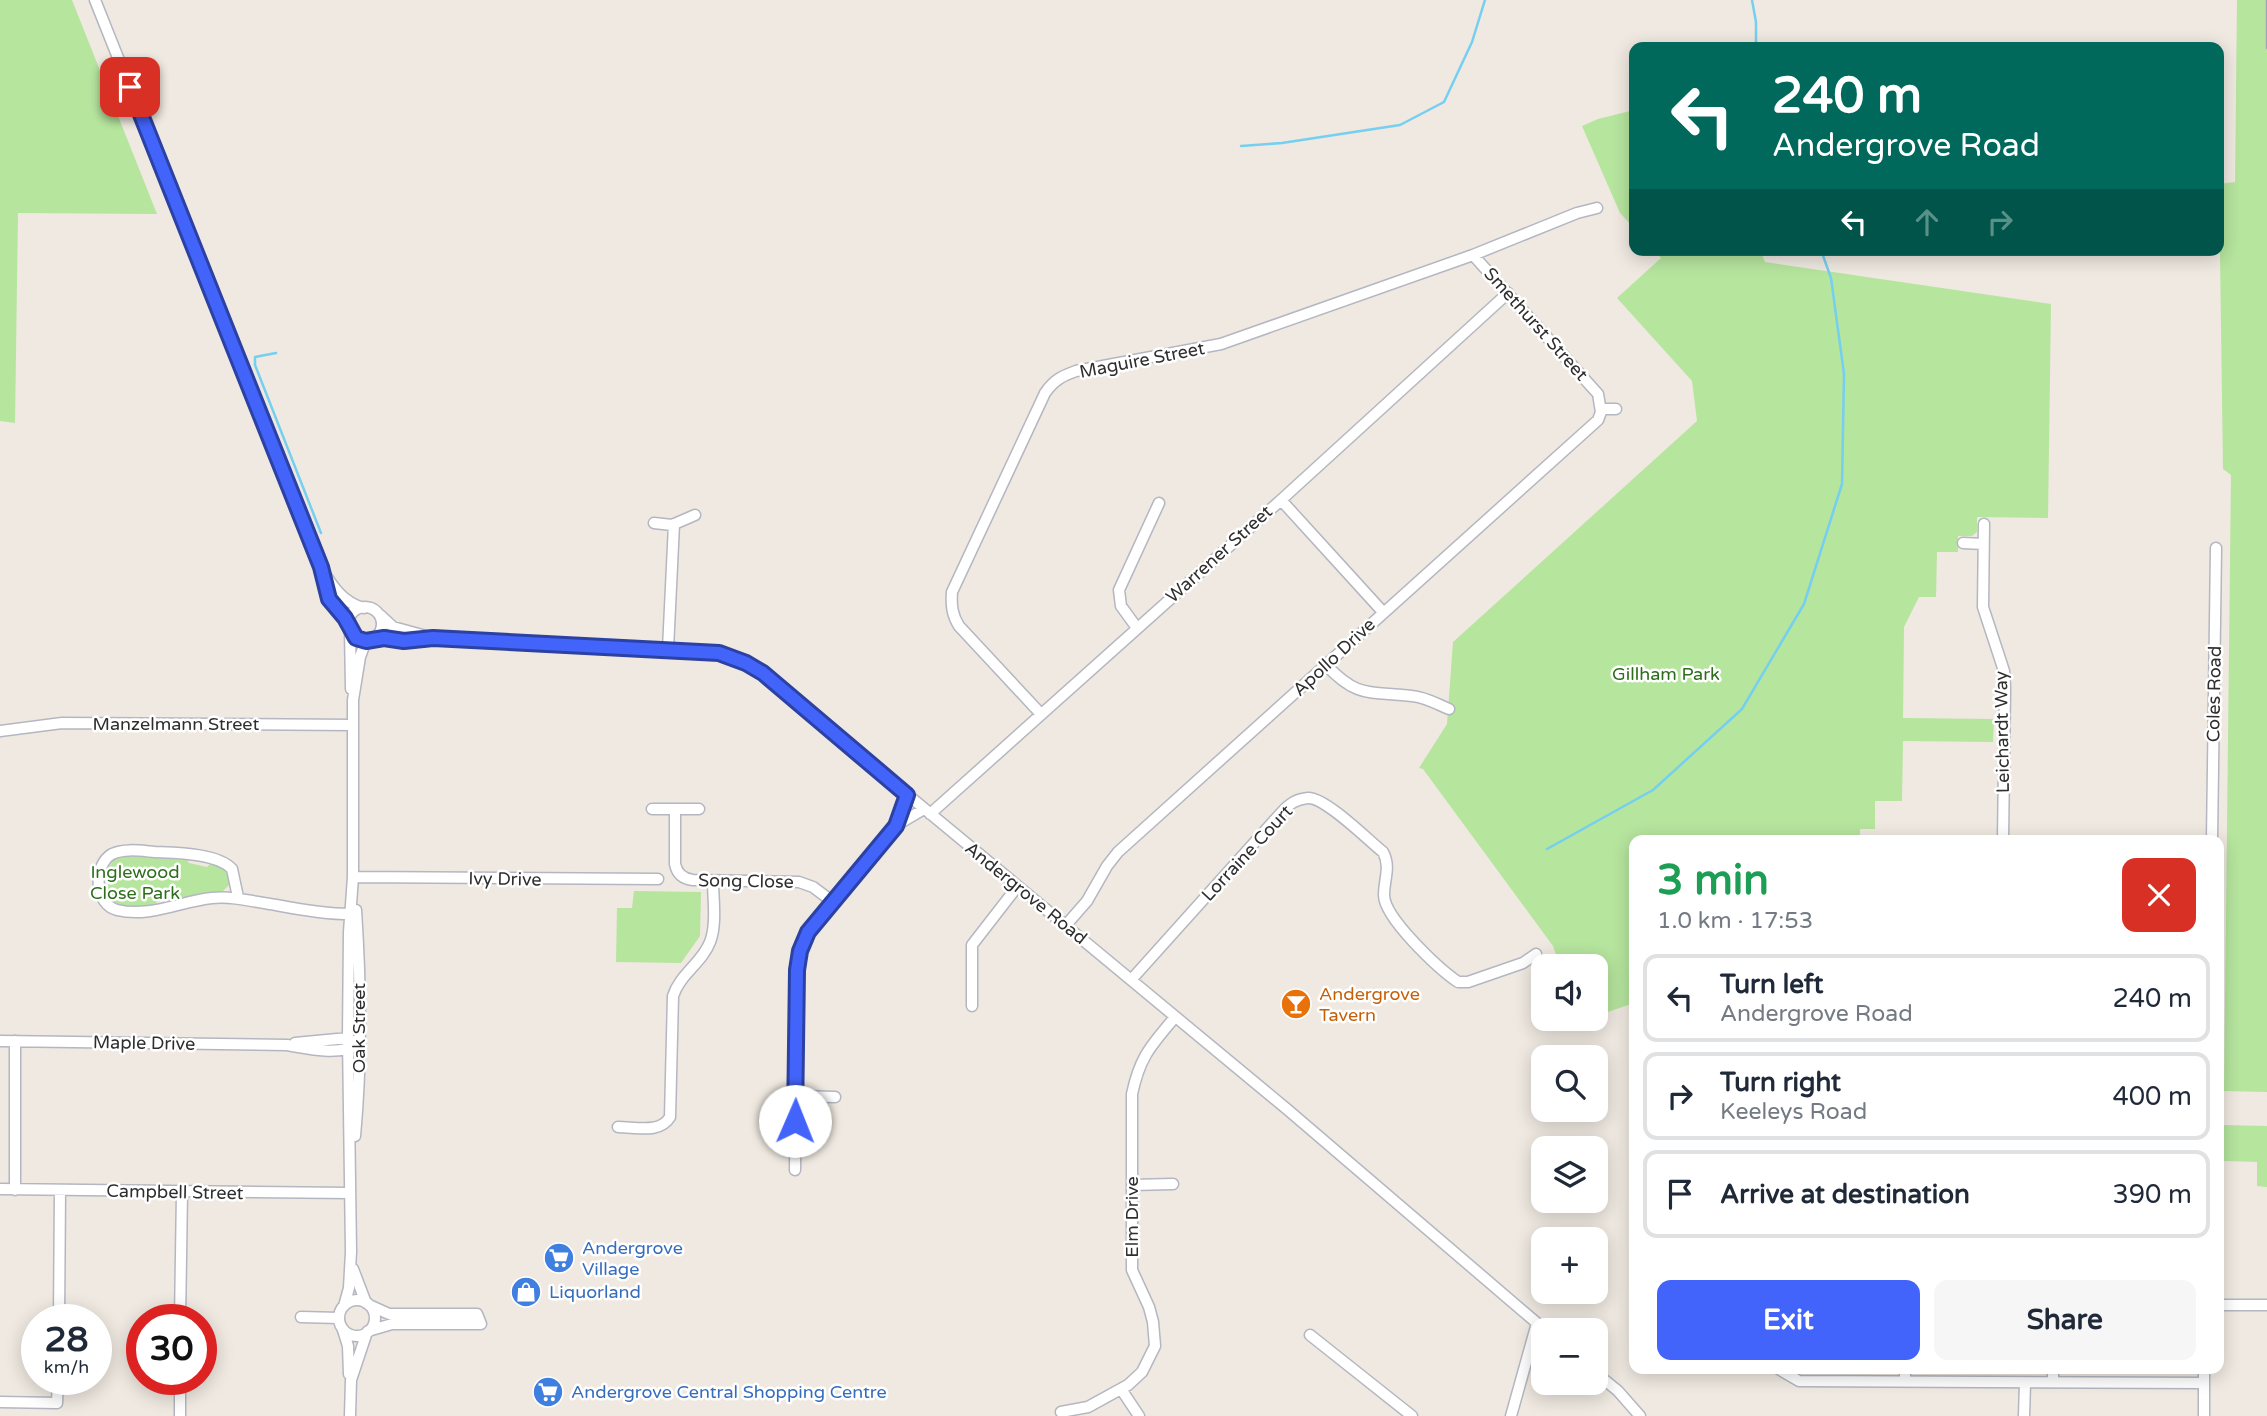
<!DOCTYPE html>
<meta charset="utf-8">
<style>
body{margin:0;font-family:"Varela Round",sans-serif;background:#f6f6f7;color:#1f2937;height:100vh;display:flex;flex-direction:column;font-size:26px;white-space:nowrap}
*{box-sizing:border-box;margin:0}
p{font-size:23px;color:#747a83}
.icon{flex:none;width:38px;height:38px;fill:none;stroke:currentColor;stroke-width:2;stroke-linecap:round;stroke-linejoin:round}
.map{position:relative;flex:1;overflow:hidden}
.sheet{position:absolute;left:1629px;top:835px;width:595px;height:539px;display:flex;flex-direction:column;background:#fff;border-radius:14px;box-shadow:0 4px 18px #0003}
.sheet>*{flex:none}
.hud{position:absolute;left:1629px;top:42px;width:595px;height:214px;border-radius:14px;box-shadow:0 4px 18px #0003;background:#00695c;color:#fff;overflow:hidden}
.tools{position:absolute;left:1531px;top:954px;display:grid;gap:14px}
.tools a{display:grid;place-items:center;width:77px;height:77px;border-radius:14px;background:#fff;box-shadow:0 4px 18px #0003;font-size:35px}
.speed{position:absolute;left:21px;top:1304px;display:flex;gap:14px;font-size:35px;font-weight:700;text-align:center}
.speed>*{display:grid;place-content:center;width:91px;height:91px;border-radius:50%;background:#fff;box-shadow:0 4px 18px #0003;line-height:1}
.speed small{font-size:18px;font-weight:400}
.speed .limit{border:10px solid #d22;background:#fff;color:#111}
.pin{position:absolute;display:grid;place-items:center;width:60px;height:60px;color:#fff;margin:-30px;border-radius:14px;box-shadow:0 4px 10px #0006}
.me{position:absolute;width:77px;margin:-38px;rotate:1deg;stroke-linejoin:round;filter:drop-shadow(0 0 5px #0008)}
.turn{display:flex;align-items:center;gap:24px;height:147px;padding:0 28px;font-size:32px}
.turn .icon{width:91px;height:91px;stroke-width:2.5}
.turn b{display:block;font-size:49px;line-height:60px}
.lanes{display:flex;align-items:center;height:66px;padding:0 28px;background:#0003;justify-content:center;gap:35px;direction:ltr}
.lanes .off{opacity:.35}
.round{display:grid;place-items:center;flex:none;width:74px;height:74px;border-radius:14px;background:#f6f6f7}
.headline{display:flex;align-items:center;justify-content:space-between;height:119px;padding:0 28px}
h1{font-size:42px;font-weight:800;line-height:52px;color:#1e9e55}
.cta{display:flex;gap:14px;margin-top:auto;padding:14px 28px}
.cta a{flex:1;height:80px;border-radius:14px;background:#4264fb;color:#fff;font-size:28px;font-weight:800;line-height:80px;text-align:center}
.cta a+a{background:#f6f6f7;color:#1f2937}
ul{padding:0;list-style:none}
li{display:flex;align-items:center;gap:21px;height:88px;margin:0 14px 10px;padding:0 14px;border:4px solid #e0e1e3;border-radius:14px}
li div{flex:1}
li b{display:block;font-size:26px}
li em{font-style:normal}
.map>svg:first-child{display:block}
.green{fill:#b6e59e}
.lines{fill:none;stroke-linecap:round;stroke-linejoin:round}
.stream{stroke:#75cff0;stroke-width:2.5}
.minor-casing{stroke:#b4b7c1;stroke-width:13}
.minor{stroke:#fff;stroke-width:10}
.rail{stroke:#a3a6b8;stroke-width:2.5}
.route-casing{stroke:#2b41a3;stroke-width:18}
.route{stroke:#4264fb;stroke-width:12}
.labels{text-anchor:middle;stroke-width:5;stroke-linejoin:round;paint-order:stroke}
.street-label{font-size:18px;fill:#2e2e2e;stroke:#fff}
.park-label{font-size:18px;fill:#2c6e1b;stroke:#fff}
.food-label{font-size:18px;fill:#c56008;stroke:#fff;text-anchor:start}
.shop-label{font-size:18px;fill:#366cbe;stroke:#fff;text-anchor:start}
</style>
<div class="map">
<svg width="2267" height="1416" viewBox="0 0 2267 1416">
<rect width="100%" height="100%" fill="#efe9e1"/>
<path class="green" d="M 0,0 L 72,0 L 157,214 L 18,213 L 15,423 L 0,421 Z
M 2237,0 L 2267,0 L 2267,1092 L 2224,1091 L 2231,475 L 2223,469 L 2219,184 L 2235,182 Z
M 1634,110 L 1634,228 L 1620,213 L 1582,126 L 1598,119 Z
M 1655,250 L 1760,250 L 1765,262 L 2051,304 L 2048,518 L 1977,517 L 1977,532 L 1972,536 L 1958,536 L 1958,552 L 1937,552 L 1936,597 L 1919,597 L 1904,627 L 1903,718 L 1994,719 L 1993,742 L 1903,741 L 1902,801 L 1875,801 L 1875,829 L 1860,829 L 1860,837 L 1831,837 L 1831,840 L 1634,840 L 1634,1003 L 1596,1016 L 1596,966 L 1560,966 L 1553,946 L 1423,769 L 1419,768 L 1447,724 L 1453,642 L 1697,421 L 1692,381 L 1617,298 L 1661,258 Z
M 129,856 L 187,860 L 189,863 L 207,867 L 210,864 L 216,864 L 228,872 L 229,885 L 222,892 L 182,899 L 177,897 L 157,902 L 154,906 C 138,907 120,909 107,898 L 105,891 L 108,889 L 110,872 L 108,868 L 115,859 Z
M 634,891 L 701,892 L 700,936 L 681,963 L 616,962 L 617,908 L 632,908 Z
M 2224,1125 L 2267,1126 L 2267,1187 L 2257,1186 L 2257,1162 L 2224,1161 Z"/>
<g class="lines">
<path class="stream" d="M 1752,0 L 1756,22 L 1756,47
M 1241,146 L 1282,143 L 1400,125 L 1444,102 L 1472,42 L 1485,0
M 276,353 L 255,357 L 255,365 L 321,533
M 1547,849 L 1653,790 L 1742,709 L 1804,604 L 1842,484 L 1844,374 L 1831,278 L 1821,250"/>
<g class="minor-casing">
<path id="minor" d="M 95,0 L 321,567 C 331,585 343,603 364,608
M 1601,409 L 1616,409
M 1281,500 L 1383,612
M 654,523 L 672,525 L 695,515
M 1984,524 L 1983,607 L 2004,671 L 2005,688 L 2003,840
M 1963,543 L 1983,544
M 322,575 L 329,599 L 348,626
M348 624a17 17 0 1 1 34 0a17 17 0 1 1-34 0Z
M 380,615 L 393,627 L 426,636
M 1137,628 L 1121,606 L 1119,590 L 1159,503
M 350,631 L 351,689
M 371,640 L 384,638 L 404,641 L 433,638 L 711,652 L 730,656 L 751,665 L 1288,1110 L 1545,1330
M 668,649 L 674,524
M 1326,665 C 1358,699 1370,691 1412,696 C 1425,697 1437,704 1449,709
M 1040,713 L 959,626 C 952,615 951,605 952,592 L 1045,393 C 1054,380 1062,376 1076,371 L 1221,344 L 1473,255 L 1577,213 L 1597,208
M 0,731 L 62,723 L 353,725
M 652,809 L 699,809
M 675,809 L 675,864 C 677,874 683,879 693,880 L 799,882 L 813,887 L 833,902
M 930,814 L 1281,500 L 1508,293
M 897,825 L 924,809
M 2212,840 L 2216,548
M 353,877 L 658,879
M 238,897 L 232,869 C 217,853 176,853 155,852 C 142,851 124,848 112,854 C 93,865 94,904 117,910 C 150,918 181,901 212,898 C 235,896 254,902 276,905 C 302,910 330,915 356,914
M 1066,925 L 1087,901 L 1107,866 L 1118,852 L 1598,420 L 1601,412 L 1598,394 L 1473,255
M 1131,980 L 1281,813 C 1289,804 1296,799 1308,798 C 1325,797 1368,840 1383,852 C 1391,867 1384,879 1384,895 C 1384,918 1439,969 1458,982 L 1468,982 L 1523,963 L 1536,954
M 972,1006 L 972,945 L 1017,887
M 0,1041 L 287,1045 C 310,1049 339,1056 359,1044
M 295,1043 L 348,1038 L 353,1041
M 796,1096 L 835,1097
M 618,1127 C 636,1127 660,1134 670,1117 L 673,996 C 680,974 702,963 710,942 C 717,924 713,899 713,881
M 355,1136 C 362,1061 361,985 356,910
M 795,1170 L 797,970 C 805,899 890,863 907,795
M 1132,1185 L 1173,1184
M 0,1189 L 350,1193
M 15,1190 L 15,1041
M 353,1269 L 366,1303
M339 1318a18 18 0 1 1 36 0a18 18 0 1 1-36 0Z
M 2219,1305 L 2267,1305
M 344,1306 L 349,1288 L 351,1252 L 348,1038 L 349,932 L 353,877 L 353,700 L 360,657 L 364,646 L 370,641
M 301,1317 L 339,1318
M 59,1320 L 60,1190
M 180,1320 L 182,1192
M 343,1330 L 348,1346 L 349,1374
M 368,1331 L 392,1324 L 481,1324 L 477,1314 L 389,1314 L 369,1305
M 1310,1335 L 1412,1416
M 1777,1368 L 1799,1381 L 2204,1383
M 1596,1373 L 1618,1391 L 1640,1416
M 180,1379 L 180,1416
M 1905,1382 L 1905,1368
M 2053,1382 L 2053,1368
M 1121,1389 L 1139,1416
M 0,1402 L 57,1403 L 58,1379
M 1061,1412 L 1088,1407 L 1128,1385 L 1142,1372 L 1155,1346 L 1153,1322 L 1149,1307 L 1132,1270 L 1132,1094 C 1140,1056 1151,1046 1175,1017
M 350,1416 L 351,1380 L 367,1332
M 1511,1416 L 1537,1323
M 2024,1416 L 2025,1383
M 2204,1416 L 2204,1368"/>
</g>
<use href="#minor" class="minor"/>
<path class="rail" d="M 2267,0 L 2267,48"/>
</g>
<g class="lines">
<g class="route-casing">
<path id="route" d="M 130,87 L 321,567 L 329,599 L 345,618 L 356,638 L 366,641 L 384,638 L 404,641 L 433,638 L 719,653 L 746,663 L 763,673 L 907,795 L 896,826 L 808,932 L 800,951 L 797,970 L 795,1121"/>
</g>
<use href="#route" class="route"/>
</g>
<defs>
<g id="bar-disc" transform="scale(1.575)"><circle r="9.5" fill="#e8710a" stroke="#fff"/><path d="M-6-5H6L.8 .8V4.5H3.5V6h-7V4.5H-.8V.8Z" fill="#fff"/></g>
<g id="supermarket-disc" transform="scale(1.575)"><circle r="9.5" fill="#3f7fe0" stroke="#fff"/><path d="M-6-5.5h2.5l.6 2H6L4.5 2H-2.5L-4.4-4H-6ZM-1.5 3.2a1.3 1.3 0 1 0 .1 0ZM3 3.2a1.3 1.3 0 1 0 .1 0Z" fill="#fff"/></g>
<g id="shop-disc" transform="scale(1.575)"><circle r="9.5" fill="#3f7fe0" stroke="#fff"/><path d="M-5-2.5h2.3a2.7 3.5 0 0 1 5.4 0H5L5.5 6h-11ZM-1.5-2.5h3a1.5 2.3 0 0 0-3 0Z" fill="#fff"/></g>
</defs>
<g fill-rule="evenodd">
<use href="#bar-disc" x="1296" y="1004"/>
<use href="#supermarket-disc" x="559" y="1258"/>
<use href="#shop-disc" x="526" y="1292"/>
<use href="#supermarket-disc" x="548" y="1392"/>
</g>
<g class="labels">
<g class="street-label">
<text transform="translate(1536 324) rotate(48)" y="6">Smethurst Street</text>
<text transform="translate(1142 360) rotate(-11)" y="6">Maguire Street</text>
<text transform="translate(1219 554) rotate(-42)" y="6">Warrener Street</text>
<text transform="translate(1334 657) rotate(-43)" y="6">Apollo Drive</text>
<text transform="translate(2214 694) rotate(-89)" y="6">Coles Road</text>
<text x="176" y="730">Manzelmann Street</text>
<text transform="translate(2002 732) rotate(-91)" y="6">Leichardt Way</text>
<text transform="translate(1247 853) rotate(-47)" y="6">Lorraine Court</text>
<text transform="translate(505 879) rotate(1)" y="6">Ivy Drive</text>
<text transform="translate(746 881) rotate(1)" y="6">Song Close</text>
<text transform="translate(1026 893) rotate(39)" y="6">Andergrove Road</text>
<text transform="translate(359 1028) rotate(-90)" y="6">Oak Street</text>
<text transform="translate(144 1043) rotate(1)" y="6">Maple Drive</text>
<text transform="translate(175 1192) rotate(1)" y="6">Campbell Street</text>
<text transform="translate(1132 1217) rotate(-90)" y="6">Elm Drive</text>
</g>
<g class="park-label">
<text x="1666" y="680">Gillham Park</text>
<text x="135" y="878">Inglewood<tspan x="135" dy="21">Close Park</tspan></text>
</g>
<g class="food-label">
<text x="1319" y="1000">Andergrove<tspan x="1319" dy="21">Tavern</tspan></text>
</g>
<g class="shop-label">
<text x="582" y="1254">Andergrove<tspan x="582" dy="21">Village</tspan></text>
<text x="549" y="1298">Liquorland</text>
<text x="571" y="1398">Andergrove Central Shopping Centre</text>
</g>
</g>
</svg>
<div class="tools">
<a><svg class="icon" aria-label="sound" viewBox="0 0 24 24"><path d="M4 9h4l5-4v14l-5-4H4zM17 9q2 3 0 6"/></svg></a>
<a><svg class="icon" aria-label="search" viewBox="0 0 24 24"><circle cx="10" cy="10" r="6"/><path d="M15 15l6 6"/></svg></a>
<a><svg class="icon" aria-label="layers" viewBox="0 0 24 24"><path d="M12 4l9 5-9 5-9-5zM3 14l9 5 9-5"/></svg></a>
<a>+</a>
<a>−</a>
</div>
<div class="speed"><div>28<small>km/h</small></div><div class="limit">30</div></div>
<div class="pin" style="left:130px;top:87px;background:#d93025"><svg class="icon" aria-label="arrive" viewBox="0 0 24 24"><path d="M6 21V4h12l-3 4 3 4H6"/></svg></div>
<svg class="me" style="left:795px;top:1121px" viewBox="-20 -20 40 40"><circle r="19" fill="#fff"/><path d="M0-13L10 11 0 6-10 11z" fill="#4264fb"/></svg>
<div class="hud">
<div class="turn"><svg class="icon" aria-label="left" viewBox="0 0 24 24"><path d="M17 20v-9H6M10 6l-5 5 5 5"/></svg><div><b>240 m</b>Andergrove Road</div></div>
<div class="lanes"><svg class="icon" aria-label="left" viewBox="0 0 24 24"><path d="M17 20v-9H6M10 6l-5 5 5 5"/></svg><svg class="icon off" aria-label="ahead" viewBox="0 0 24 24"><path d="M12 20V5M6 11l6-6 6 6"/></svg><svg class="icon off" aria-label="right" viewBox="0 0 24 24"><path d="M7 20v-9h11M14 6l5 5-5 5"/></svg></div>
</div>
<section class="sheet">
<div class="headline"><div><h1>3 min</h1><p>1.0 km · 17:53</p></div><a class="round" style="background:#d93025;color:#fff"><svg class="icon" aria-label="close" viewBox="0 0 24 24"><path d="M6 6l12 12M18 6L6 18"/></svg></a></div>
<ul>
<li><svg class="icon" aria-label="left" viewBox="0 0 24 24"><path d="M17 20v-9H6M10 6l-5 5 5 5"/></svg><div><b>Turn left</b><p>Andergrove Road</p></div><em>240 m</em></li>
<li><svg class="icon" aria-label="right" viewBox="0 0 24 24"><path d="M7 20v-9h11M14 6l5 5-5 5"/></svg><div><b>Turn right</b><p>Keeleys Road</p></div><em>400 m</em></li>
<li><svg class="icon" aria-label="arrive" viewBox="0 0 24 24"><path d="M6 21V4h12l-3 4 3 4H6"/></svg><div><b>Arrive at destination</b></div><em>390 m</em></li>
</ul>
<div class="cta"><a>Exit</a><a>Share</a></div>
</section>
</div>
